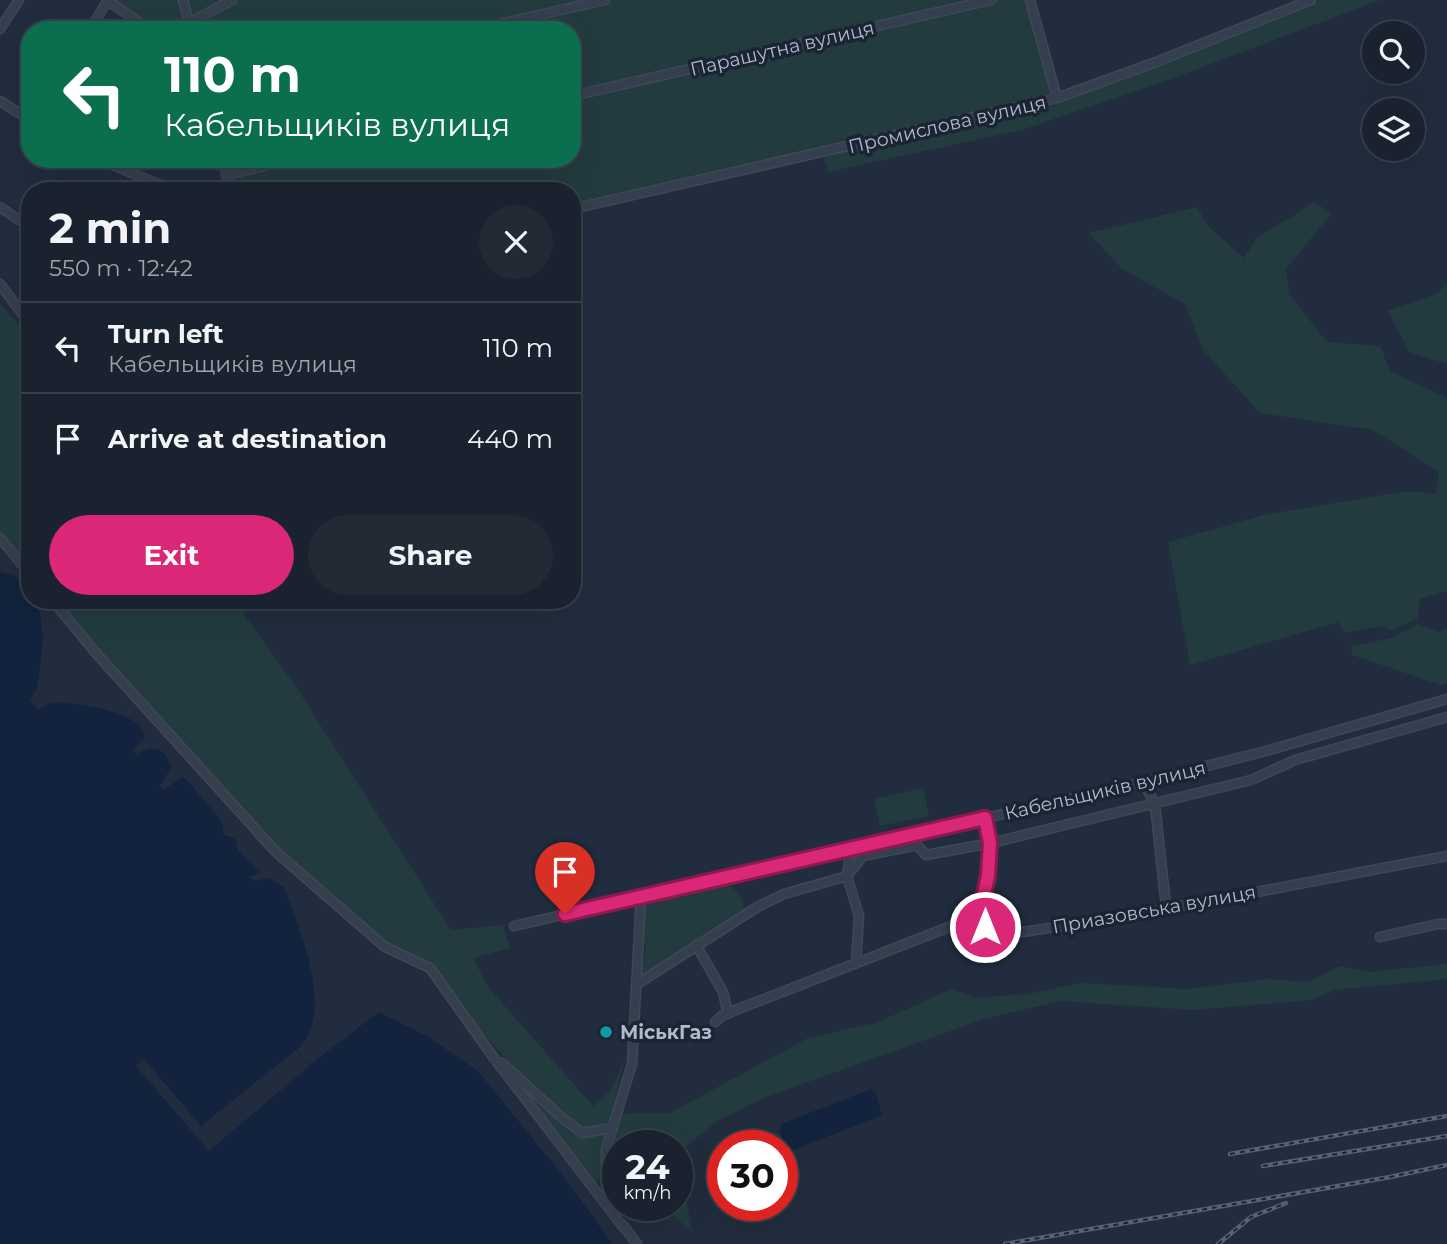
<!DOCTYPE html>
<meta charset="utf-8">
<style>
body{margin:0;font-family:Montserrat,sans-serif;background:#222a36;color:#f1f3f6;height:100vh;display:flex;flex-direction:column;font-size:26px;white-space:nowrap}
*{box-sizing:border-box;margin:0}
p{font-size:23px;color:#9fa4aa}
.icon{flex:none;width:38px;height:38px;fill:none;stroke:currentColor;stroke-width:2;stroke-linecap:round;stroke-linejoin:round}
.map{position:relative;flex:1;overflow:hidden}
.panel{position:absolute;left:21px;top:182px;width:560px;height:427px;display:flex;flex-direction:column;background:#19222e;border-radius:28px;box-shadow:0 7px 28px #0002,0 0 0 2px #373f4a}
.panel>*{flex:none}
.hud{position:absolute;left:21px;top:21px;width:560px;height:147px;border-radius:28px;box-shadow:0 7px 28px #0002,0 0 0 2px #373f4a;background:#0b6e4f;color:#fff;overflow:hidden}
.buttons{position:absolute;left:1362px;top:21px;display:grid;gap:14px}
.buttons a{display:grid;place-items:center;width:63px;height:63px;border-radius:50%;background:#19222e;box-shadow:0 7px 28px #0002,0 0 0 2px #373f4a;font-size:35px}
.speed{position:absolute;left:602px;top:1130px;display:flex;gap:14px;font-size:35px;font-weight:700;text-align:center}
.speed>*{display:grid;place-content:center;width:91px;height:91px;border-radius:50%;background:#19222e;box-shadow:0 7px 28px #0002,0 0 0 2px #373f4a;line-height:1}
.speed small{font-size:18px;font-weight:400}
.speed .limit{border:10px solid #d22;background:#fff;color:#111}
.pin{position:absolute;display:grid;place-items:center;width:60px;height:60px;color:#fff;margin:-72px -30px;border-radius:50% 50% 50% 0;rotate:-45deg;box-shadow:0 0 7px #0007}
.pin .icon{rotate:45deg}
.me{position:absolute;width:77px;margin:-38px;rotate:0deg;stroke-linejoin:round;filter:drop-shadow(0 0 5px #0008)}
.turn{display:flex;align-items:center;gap:24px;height:147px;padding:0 28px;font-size:32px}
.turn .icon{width:91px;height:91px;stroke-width:2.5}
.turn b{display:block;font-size:49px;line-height:60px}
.round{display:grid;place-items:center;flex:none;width:74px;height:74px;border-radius:37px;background:#222a36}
.overview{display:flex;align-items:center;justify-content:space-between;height:119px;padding:0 28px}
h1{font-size:42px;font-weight:700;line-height:52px}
.primary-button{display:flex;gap:14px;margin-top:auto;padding:14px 28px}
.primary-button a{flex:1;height:80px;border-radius:42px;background:#db2777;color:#fff;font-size:28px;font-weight:700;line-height:80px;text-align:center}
.primary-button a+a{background:#222a36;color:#f1f3f6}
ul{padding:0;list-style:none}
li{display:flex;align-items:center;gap:21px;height:91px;padding:0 28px;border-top:2px solid #373f4a}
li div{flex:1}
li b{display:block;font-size:26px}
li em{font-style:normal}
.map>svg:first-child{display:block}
.green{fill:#233b3f}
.water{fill:#13233d}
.pier{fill:#212d3e}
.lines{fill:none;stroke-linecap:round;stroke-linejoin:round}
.minor-casing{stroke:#3e4857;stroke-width:11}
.minor{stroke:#353f4e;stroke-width:8}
.rail-casing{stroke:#566375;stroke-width:4.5}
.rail{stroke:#1a2433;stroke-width:2;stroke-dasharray:5;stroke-linecap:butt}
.route-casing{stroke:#8e194d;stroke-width:18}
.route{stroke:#db2777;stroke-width:12}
.culture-dot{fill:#0f9aa8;stroke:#1a2433;stroke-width:2.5}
.labels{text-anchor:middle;stroke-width:7;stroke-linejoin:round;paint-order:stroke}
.street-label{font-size:19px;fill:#b0bac9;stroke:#1a2433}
.poi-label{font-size:19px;font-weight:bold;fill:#b0bac9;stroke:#1a2433;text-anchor:start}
</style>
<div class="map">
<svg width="1447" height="1244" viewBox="0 0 1447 1244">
<rect width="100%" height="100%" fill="#212d3e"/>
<path class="green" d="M 108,0 L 1027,0 L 1053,94 L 572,205 L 572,191 L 230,191 L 223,159 L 572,159 L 572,30 L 150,30 Z
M 1320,0 L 1380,0 L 1163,82 L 1021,130 L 828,172 L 823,156 L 1059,101 Z
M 1314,201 L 1331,214 L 1286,269 L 1289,294 L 1327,342 L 1380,346 L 1390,371 L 1447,398 L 1447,593 L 1445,591 L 1420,599 L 1417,619 L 1391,630 L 1380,626 L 1344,633 L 1338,622 L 1190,665 L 1168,542 L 1268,514 L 1407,491 L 1436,494 L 1439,472 L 1373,430 L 1260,413 L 1204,351 L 1185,304 L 1122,269 L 1089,233 L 1197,207 L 1209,227 L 1244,258 L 1258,236 L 1293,216 Z
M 1447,283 L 1447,364 L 1409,352 L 1388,311 L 1437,294 Z
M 0,303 L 30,337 L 30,568 L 0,532 Z
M 57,600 L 234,600 L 298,690 L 451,930 L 503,925 L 510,948 L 473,958 L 488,987 L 593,1106 C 612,1095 617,1077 625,1056 L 610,1120 L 604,1126 L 583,1129 L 557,1110 L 512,1066 L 471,1019 L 430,965 L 388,945 L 277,851 Z
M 1418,624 L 1439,632 L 1447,628 L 1447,683 L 1441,685 L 1352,655 L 1351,647 L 1391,638 Z
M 923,788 L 929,816 L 880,826 L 874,799 Z
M 715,884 C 735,884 743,893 744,914 L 641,977 L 646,946 L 643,942 L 643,906 L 647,899 Z
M 1447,964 L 1447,979 L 1334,990 L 1310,1000 L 1194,1010 L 1060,1001 L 981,1020 L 763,1098 L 717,1121 L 678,1153 L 692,1232 L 662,1206 L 677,1206 L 677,1146 L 618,1146 L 618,1167 L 611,1158 L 611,1144 L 619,1114 L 670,1113 L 808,1038 L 876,1023 L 952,989 L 976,998 L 1029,994 L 1080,983 L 1188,989 L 1270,979 L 1308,982 L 1341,966 L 1368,972 Z
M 520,1082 C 534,1095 567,1134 586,1136 C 592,1136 598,1134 603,1133 L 605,1134 L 602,1178 L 596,1182 L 518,1083 Z"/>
<path class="water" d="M 0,572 L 17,577 L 40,613 L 43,639 L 40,668 L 37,688 L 30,700 L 38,710 C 43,707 47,703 52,703 C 72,701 130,711 141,728 C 143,731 144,735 145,738 L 133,749 L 136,754 C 156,744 162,747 172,767 L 159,786 L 164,790 L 182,777 C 192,783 194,788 201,797 C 210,810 226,817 223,835 L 235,838 L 238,851 L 261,872 L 250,877 L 254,881 L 269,878 L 285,888 C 299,932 337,1011 297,1050 L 309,1065 L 379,1012 L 427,1036 L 478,1071 L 572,1187 L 612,1244 L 0,1244 Z
M 871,1089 L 876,1094 L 882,1116 L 789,1151 C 784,1143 778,1133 781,1124 Z"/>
<path class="pier" d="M 296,1050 L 309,1066 L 209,1151 L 136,1066 L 144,1059 L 201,1126 Z"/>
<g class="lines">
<g class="minor-casing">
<path id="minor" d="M 107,0 L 150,30
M 183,0 L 191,30
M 1030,0 L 1057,98
M 0,29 L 19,0
M 90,30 L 108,0
M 176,30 L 232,0
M 473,30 L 605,0
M 572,96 L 991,0
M 0,101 L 30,120
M 98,159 L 175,191
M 223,159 L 230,191
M 226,175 L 294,159
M 0,207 L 19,220
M 572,209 L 1057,98 L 1156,62 L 1311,0
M 0,284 L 30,324
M 0,538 L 30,574
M 52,600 L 95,652 L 276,852 L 385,947 L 430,968 L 494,1058 L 624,1228
M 1143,782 L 1155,804 L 1166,907
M 851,849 L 847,876 L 859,916 L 856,963
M 983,911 L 991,843 L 985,818
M 514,926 L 1143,782 L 1266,751 L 1447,699
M 1380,937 L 1438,924 L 1447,924
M 696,945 L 723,992 L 728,1014
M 637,984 L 759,906 L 784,894 L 847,876 L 863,856 L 917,845 L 926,855 L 991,843 L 1251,780 L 1295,760 L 1447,717
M 715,1022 L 723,1015 L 967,920 L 983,911 L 985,927 L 995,936 C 1146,915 1297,884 1447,856
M 502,1063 L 560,1116 L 582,1133 L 611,1128
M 617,1212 L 606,1185 L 606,1149 L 632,1064 L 641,896
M 622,1224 L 637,1244"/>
</g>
<use href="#minor" class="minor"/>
<g class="rail-casing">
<path id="rail" d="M 1230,1154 L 1447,1116
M 1263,1166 L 1447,1136
M 1005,1244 L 1390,1177 L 1447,1165
M 1218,1244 L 1251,1217 L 1286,1203"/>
</g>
<use href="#rail" class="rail"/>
</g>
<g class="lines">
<g class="route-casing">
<path id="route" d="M 565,914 L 985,818 L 990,843 L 988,876 L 982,902 L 985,927"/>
</g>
<use href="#route" class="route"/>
</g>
<circle class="culture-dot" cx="606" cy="1032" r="7"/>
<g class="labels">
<g class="street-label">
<text transform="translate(782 48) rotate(-13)" y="7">Парашутна вулиця</text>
<text transform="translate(947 124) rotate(-13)" y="7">Промислова вулиця</text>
<text transform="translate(1105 790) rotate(-13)" y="7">Кабельщиків вулиця</text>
<text transform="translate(1154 909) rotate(-10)" y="7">Приазовська вулиця</text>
</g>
<g class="poi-label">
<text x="620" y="1039">МіськГаз</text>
</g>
</g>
</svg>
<div class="buttons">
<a><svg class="icon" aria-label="search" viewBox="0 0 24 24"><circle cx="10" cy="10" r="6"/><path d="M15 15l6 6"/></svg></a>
<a><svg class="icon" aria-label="layers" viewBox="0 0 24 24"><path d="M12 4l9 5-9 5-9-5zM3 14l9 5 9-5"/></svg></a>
</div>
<div class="speed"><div>24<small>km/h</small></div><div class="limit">30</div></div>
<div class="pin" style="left:565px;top:914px;background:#d93025"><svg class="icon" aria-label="arrive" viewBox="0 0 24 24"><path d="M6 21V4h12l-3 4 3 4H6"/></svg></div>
<svg class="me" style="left:985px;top:927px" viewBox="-20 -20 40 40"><circle r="17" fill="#db2777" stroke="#fff" stroke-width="3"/><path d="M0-11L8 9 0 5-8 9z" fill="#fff"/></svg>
<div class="hud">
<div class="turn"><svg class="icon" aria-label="left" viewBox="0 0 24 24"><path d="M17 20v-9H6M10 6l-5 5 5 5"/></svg><div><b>110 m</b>Кабельщиків вулиця</div></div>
</div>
<section class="panel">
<div class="overview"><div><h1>2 min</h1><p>550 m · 12:42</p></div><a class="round"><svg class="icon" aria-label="close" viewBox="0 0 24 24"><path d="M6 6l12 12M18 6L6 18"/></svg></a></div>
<ul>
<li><svg class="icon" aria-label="left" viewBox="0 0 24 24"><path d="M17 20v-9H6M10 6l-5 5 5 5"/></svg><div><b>Turn left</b><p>Кабельщиків вулиця</p></div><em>110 m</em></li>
<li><svg class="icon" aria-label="arrive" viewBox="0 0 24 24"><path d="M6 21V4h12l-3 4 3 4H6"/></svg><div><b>Arrive at destination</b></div><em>440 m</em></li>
</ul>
<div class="primary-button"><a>Exit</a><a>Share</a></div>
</section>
</div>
